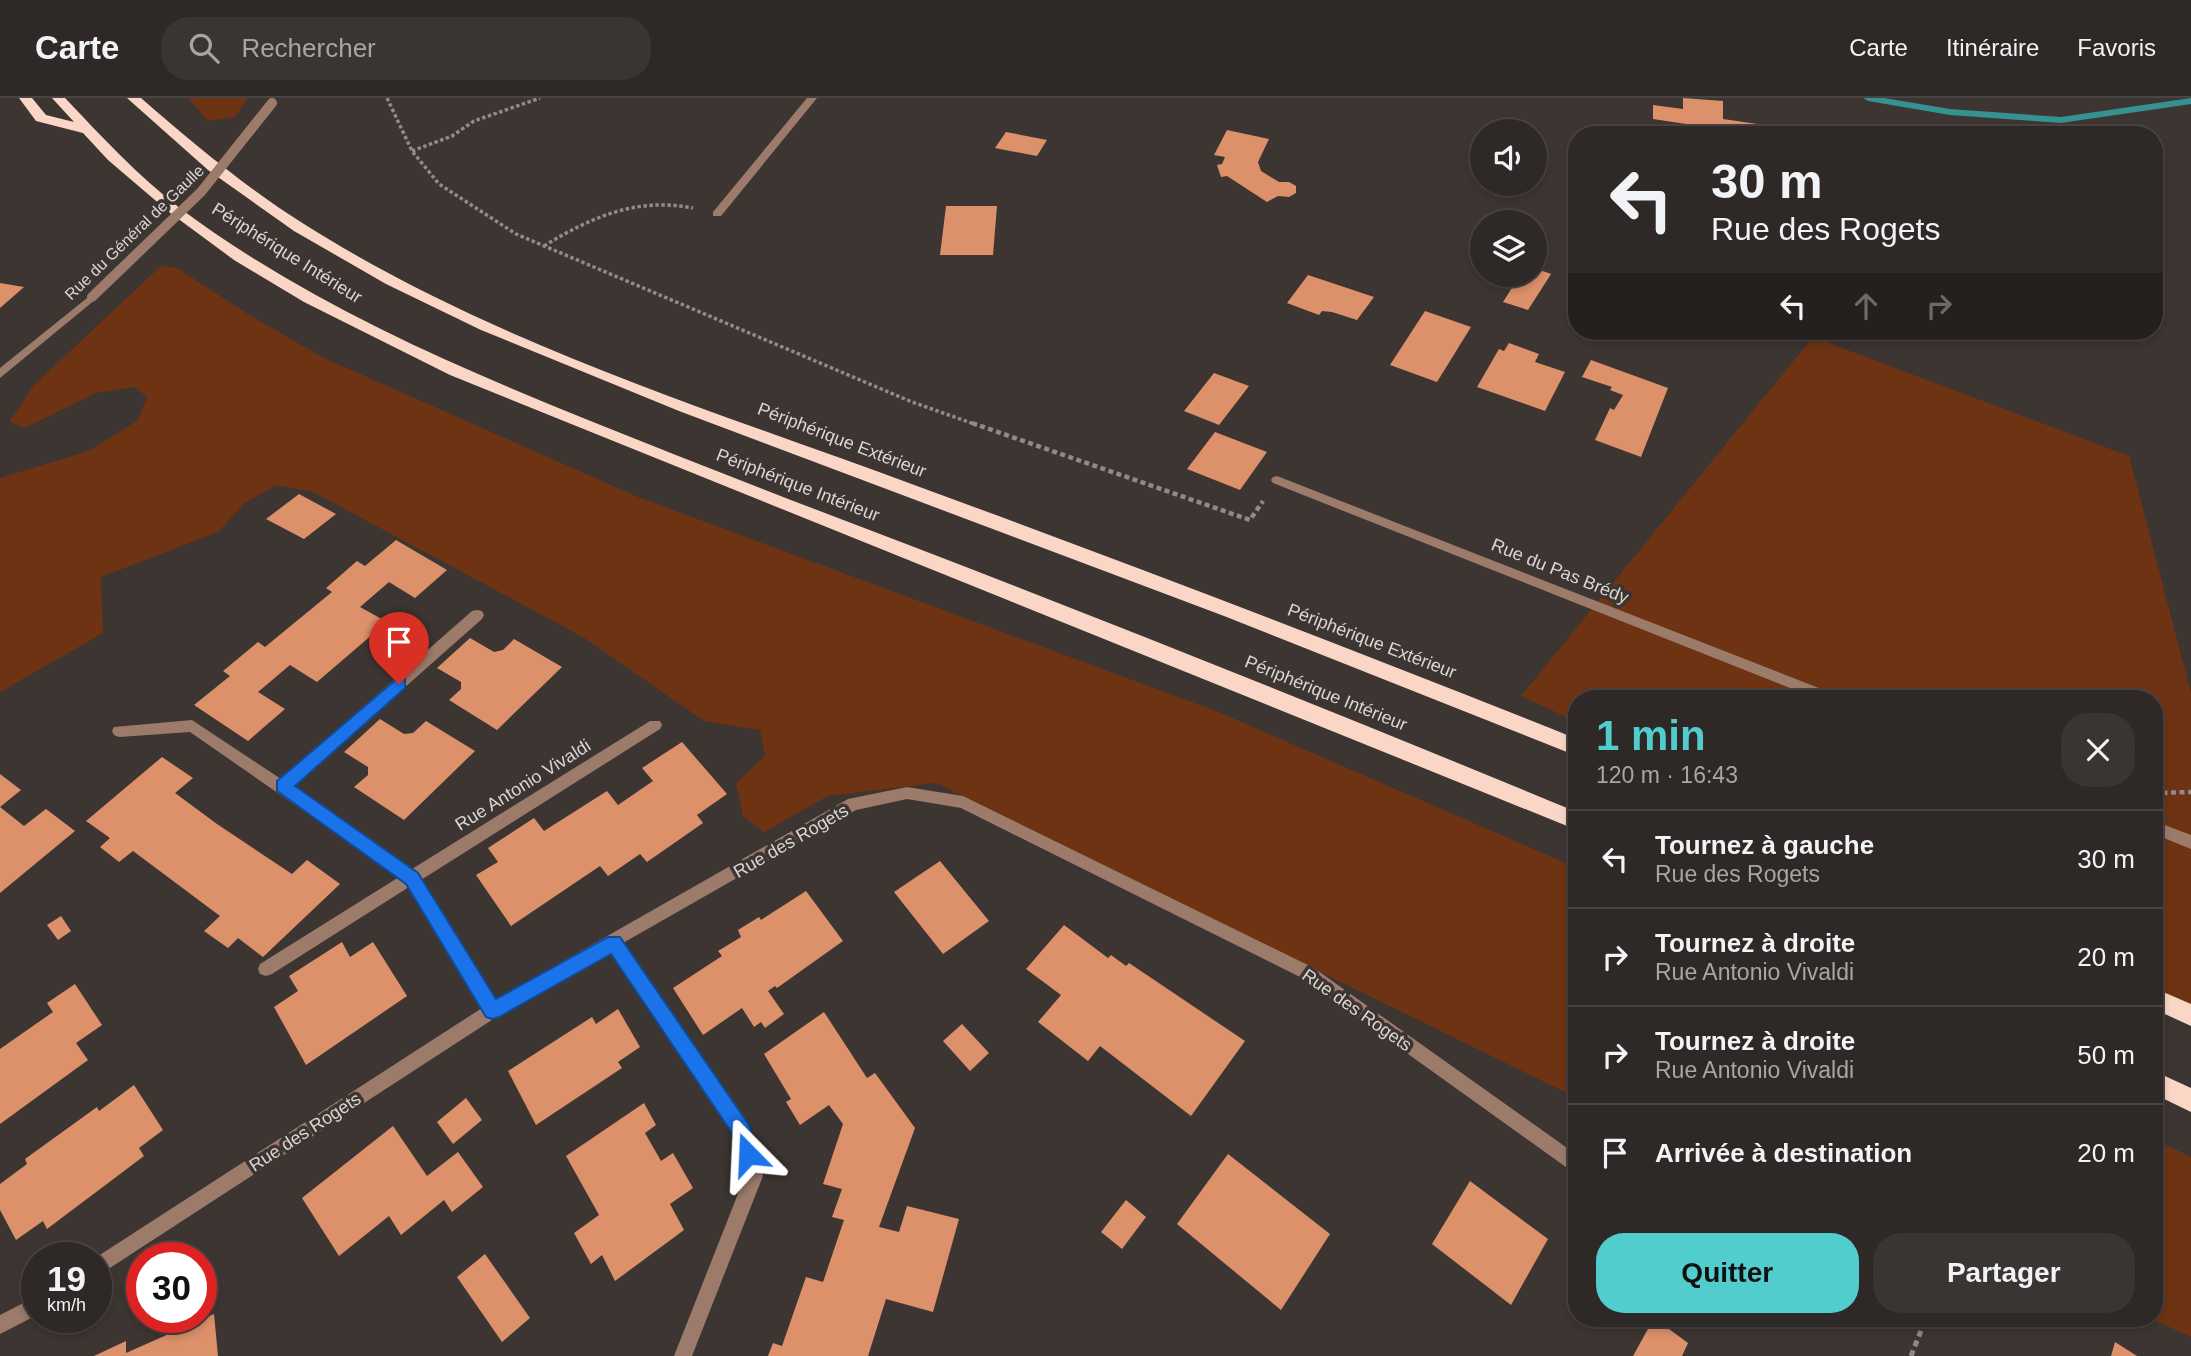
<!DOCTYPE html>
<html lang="fr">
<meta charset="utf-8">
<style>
body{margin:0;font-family:Arial,sans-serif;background:#3a3432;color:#f1f3f6;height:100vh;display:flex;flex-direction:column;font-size:26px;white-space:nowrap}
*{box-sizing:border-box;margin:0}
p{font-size:23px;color:#a7a6a7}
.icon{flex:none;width:38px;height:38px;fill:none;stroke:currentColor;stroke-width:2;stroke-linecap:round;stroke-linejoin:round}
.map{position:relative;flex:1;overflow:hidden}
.side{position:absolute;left:1568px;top:592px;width:595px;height:637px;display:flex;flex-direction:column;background:#2e2826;border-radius:28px;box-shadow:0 4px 10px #0003,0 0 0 2px #494443}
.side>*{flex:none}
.banner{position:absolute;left:1568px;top:28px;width:595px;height:214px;border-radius:28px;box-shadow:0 4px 10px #0003,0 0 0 2px #494443;background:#2e2826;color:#f1f3f6;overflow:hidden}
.tools{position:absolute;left:1470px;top:21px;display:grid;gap:14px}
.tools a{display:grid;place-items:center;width:77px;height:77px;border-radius:50%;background:#2e2826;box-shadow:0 4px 10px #0003,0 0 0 2px #494443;font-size:35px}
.speed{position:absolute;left:21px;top:1144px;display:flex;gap:14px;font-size:35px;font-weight:700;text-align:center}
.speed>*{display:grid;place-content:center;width:91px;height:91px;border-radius:50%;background:#2e2826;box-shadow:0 4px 10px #0003,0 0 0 2px #494443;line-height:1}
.speed small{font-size:18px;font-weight:400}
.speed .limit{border:10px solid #d22;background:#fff;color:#111}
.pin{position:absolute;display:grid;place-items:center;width:60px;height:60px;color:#fff;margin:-72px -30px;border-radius:50% 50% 50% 0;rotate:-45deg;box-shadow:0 0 7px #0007}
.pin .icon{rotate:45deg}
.me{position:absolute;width:77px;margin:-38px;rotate:339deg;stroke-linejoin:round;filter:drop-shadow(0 0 5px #0008)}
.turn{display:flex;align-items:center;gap:24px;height:147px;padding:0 28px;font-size:32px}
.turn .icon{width:91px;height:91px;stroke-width:2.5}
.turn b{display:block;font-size:49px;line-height:60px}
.lanes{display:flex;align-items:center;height:66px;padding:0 28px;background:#0003;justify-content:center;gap:35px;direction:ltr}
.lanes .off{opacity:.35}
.round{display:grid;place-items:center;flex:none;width:74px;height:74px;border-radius:28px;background:#3a3432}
.headline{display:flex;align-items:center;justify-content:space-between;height:119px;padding:0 28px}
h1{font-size:42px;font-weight:600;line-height:52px;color:#52cdce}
.button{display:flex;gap:14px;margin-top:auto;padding:14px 28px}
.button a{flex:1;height:80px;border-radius:28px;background:#52cdce;color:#111;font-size:28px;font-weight:600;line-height:80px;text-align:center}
.button a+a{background:#3a3432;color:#f1f3f6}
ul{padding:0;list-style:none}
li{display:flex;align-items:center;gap:21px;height:98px;padding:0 28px;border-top:2px solid #494443}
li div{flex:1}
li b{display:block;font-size:26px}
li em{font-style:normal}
header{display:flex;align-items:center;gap:42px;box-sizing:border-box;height:98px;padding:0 35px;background:#2e2826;border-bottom:2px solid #494443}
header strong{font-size:33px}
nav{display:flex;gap:38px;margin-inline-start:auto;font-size:24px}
.search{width:490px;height:63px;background:#3a3432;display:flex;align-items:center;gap:18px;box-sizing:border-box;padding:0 24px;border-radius:28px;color:#a7a6a7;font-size:26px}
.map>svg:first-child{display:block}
.green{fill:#6e3313}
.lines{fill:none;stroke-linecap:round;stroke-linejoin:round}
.stream{fill:#359192;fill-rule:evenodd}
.building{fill:#dd916b}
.path-far2{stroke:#918a88;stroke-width:3.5;stroke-dasharray:3.5 2.5;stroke-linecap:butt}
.path-far1{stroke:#918a88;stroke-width:4.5;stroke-dasharray:5 3.5;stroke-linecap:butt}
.path{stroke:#918a88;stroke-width:5;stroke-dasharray:6 4.5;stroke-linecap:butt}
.minor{fill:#9c7b6b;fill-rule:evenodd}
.tertiary{fill:#9c7b6b;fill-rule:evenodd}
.trunk{fill:#f9d6c5;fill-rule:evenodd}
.tertiary-bridge{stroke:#9c7b6b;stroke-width:10}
.route{fill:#1a73e8;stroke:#114b97;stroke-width:2}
.labels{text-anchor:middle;stroke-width:7;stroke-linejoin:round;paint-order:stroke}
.far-street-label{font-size:16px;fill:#dbd6d4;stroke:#3d3532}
.street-label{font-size:18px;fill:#dbd6d4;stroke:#3d3532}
</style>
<header>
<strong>Carte</strong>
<div class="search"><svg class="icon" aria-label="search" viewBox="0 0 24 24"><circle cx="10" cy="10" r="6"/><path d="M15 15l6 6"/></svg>Rechercher</div>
<nav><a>Carte</a><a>Itinéraire</a><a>Favoris</a></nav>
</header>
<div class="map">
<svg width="2191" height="1258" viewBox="0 0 2191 1258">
<rect width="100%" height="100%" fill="#3d3532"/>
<path class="green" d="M 188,0 L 248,0 L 235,19 L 208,23 Z
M 161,168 L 177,170 L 254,220 L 324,260 L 638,399 L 1216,613 L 1577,770 L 1577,1000 L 936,685 L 828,698 L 764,734 L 743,718 L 736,685 L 765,658 L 760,632 L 704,623 L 583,539 L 313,394 L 276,387 L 245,405 L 218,434 L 101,479 L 103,535 L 0,594 L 0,380 L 89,353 L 138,322 L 147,299 L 135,289 L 96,295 L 25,330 L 9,324 L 35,286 Z
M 1813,239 L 2129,358 L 2191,595 L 2191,909 L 2154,892 L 2154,600 L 1577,600 L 1577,624 L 1521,598 Z
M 2154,1041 L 2191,1059 L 2191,1239 L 2150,1220 L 2154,1220 Z"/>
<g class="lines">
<path class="stream" d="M 1863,0 L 1884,0 L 1950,11 L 2061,19 L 2191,0 L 2191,6 L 2061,25 L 1950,17 L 1868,3 Z"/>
</g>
<path class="building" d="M 1683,0 L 1723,3 L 1723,21 L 1778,29 L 1779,37 L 1706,37 L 1706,29 L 1653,21 L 1653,7 L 1683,11 Z
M 1227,32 L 1269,41 L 1258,64 L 1261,73 L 1279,84 L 1289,84 L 1296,88 L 1296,95 L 1289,99 L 1278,98 L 1267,104 L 1227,78 L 1221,79 L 1217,67 L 1222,66 L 1225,59 L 1214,57 Z
M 1006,34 L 1047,42 L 1037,58 L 995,50 Z
M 946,108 L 997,108 L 993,157 L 940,157 Z
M 1535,170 L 1551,176 L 1528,212 L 1503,204 L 1520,177 L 1535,177 Z
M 1308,177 L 1374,199 L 1357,222 L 1332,214 L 1322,213 L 1319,217 L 1287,205 Z
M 0,185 L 24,189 L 0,210 Z
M 1425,213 L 1471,229 L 1437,284 L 1390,267 Z
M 1509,245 L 1539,256 L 1535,264 L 1565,274 L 1545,313 L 1477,289 L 1499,251 L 1504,253 Z
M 1591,262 L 1668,290 L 1641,359 L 1595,342 L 1610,310 L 1614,312 L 1623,297 L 1610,292 L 1612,289 L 1582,279 Z
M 1214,275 L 1249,288 L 1219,327 L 1184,313 Z
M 1215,334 L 1267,354 L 1240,392 L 1187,371 Z
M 299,396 L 336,416 L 304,441 L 266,421 Z
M 396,442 L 447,472 L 415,500 L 389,484 L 360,509 L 387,524 L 317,584 L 290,567 L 258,594 L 285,611 L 248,643 L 194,607 L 230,578 L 223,573 L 258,544 L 265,549 L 332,494 L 326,490 L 357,463 L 365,468 Z
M 470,540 L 494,554 L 503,552 L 514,541 L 562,569 L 497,632 L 449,602 L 461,591 L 461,584 L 437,570 Z
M 380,621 L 404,636 L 413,635 L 426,623 L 475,653 L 404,722 L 354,689 L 368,677 L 368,669 L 344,654 Z
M 682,644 L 727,696 L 697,717 L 703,725 L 647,764 L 640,756 L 608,778 L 600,768 L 511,828 L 476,777 L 498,764 L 488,750 L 534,720 L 544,733 L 607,693 L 618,707 L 653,683 L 642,670 Z
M 162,659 L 193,680 L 175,695 L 217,726 L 292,776 L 307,762 L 340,786 L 263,859 L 238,840 L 228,850 L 204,833 L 220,818 L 133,753 L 119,764 L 100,749 L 110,740 L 86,723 Z
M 0,676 L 21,692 L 0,709 Z
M 0,709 L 24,728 L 46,711 L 75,733 L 0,795 Z
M 940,763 L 989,823 L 943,856 L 894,794 Z
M 806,793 L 843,843 L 777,890 L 775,888 L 768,893 L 784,916 L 765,930 L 761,924 L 754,929 L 742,910 L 703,937 L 673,890 L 722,858 L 718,853 L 741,839 L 738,832 L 759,819 L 761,822 Z
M 61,818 L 71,833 L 58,842 L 47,827 Z
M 1064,827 L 1108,860 L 1111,857 L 1126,868 L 1129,865 L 1245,943 L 1191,1018 L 1100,948 L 1088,963 L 1038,924 L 1061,897 L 1026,871 Z
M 342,844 L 350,859 L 373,844 L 407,898 L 306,967 L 274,909 L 298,893 L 289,878 Z
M 75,886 L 102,927 L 76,945 L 88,962 L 0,1026 L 0,951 L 53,914 L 47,905 Z
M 618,911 L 640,949 L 618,964 L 622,970 L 536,1027 L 508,973 L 592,919 L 596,926 Z
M 824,914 L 867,980 L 875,975 L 915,1030 L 879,1129 L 899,1134 L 907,1108 L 959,1121 L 933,1214 L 886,1201 L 868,1258 L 768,1258 L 773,1245 L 782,1248 L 806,1179 L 823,1184 L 844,1122 L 832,1119 L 842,1091 L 823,1086 L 843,1026 L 829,1007 L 800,1027 L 786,1004 L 791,1001 L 764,956 Z
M 962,926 L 989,955 L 970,973 L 943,943 Z
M 134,987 L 163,1032 L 139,1050 L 144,1058 L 47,1131 L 43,1123 L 16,1142 L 0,1112 L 0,1086 L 27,1066 L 25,1061 L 97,1009 L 99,1013 Z
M 466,1000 L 482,1022 L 453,1046 L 437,1024 Z
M 644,1005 L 656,1027 L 645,1035 L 661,1063 L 673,1055 L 693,1090 L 670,1106 L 684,1132 L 615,1183 L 602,1157 L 591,1166 L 574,1135 L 599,1117 L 566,1058 Z
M 393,1028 L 427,1078 L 458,1054 L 483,1089 L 452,1114 L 444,1102 L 401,1137 L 389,1118 L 339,1158 L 302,1100 Z
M 1228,1056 L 1330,1136 L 1281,1212 L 1177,1126 Z
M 1470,1083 L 1548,1141 L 1511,1207 L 1432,1146 Z
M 1126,1102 L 1146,1119 L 1122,1151 L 1101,1134 Z
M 485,1156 L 530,1220 L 502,1244 L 457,1179 Z
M 214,1216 L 218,1258 L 94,1258 L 126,1243 L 126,1255 Z
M 1654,1220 L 1688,1245 L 1682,1258 L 1633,1258 Z
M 2115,1244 L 2137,1258 L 2111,1258 Z"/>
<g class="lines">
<path class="path-far2" d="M 387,0 L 412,53 L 439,86 L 516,136 L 912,304 L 977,327
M 412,53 L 452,38 L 474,23 L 540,0
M 544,148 C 591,119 637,99 693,110"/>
<path class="path-far1" d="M 972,325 L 1250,422 L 1263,403
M 2154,695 L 2191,694"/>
<path class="path" d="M 1911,1258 L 1926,1220"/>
<path class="minor" d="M 807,0 L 817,0 L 721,118 L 713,118 L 713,114 Z
M 1277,378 L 1834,596 L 1836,600 L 1815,600 L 1273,385 L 1271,382 L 1273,379 Z
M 477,512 L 482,513 L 484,517 L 482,521 L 292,689 L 412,771 L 650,623 L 660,623 L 662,627 L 660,631 L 421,782 L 495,902 L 848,701 L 907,689 L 963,698 L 1314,870 L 1577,1057 L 1577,1077 L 1302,880 L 961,710 L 907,701 L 856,712 L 623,845 L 748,1028 L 763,1078 L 692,1258 L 674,1258 L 745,1078 L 735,1038 L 610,853 L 498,918 L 96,1179 L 95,1160 L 482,910 L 409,789 L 272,876 L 266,878 L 260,876 L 258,871 L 260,866 L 399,779 L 190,634 L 119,639 L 114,637 L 112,633 L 114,629 L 192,622 L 281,681 L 472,513 Z
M 2154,723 L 2191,737 L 2191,751 L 2154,736 Z
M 37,1198 L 37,1217 L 0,1236 L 0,1217 Z"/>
<path class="tertiary" d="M 92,196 L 96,197 L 96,201 L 0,280 L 0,270 Z"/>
<path class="trunk" d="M 19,0 L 32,0 L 46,17 L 74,24 L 52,0 L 65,0 C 102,39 138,78 181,111 C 306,204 449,266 593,324 C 695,365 798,405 901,444 C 1127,531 1352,621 1577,714 L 1577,732 L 450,277 L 304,204 L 234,162 L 169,114 L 108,62 L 83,35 L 36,23 Z
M 127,0 L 141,0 C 193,45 245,89 304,126 C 492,245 709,311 917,388 C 1138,469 1358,553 1577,641 L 1577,658 L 1224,518 L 679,313 L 481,232 L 386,186 L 294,133 L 208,72 Z
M 2154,890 L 2191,906 L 2191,928 L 2154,911 Z
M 2154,973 L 2191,990 L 2191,1014 L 2154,996 Z"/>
<path class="tertiary-bridge" d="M 92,199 L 201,94 L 272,5"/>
</g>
<path class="route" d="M 399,579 L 405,581 L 405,590 L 295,688 L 418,775 L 496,901 L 608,839 L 620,839 L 749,1027 L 758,1056 L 755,1063 L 748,1066 L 741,1063 L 734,1038 L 611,856 L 499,919 L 492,921 L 486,919 L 406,786 L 277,693 L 277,683 Z"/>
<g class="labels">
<g class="far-street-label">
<text transform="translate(134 134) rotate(-44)" y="6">Rue du Général de Gaulle</text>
</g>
<g class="street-label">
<text transform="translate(287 155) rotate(32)" y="6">Périphérique Intérieur</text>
<text transform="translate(842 342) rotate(21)" y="6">Périphérique Extérieur</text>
<text transform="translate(798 387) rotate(21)" y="6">Périphérique Intérieur</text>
<text transform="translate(1560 473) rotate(22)" y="6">Rue du Pas Brédy</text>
<text transform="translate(1372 543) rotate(21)" y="6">Périphérique Extérieur</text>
<text transform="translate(1326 595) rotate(22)" y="6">Périphérique Intérieur</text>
<text transform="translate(523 687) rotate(-32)" y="6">Rue Antonio Vivaldi</text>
<text transform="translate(791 743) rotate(-30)" y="6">Rue des Rogets</text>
<text transform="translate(1357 912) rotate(35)" y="6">Rue des Rogets</text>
<text transform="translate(305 1034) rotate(-33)" y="6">Rue des Rogets</text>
</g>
</g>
</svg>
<div class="tools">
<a><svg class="icon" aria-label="sound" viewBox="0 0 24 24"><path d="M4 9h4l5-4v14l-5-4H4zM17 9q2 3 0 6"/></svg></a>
<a><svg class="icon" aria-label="layers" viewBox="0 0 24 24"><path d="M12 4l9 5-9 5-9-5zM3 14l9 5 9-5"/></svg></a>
</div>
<div class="speed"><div>19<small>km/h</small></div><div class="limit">30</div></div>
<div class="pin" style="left:399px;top:586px;background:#d93025"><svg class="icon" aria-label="arrive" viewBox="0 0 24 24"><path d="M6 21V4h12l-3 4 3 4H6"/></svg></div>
<svg class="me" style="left:748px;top:1056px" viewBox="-20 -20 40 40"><path d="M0-17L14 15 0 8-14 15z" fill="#1a73e8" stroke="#fff" stroke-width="4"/></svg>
<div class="banner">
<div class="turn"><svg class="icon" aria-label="left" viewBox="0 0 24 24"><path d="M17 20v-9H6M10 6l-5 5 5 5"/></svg><div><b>30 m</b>Rue des Rogets</div></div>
<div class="lanes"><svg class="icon" aria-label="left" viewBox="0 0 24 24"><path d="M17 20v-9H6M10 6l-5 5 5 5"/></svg><svg class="icon off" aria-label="ahead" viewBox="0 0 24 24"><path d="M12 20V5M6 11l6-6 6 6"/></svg><svg class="icon off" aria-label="right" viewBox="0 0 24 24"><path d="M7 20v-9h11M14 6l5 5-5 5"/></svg></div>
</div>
<section class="side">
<div class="headline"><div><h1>1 min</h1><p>120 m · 16:43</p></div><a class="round"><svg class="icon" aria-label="close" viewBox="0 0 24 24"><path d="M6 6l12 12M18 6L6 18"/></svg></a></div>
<ul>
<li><svg class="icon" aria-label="left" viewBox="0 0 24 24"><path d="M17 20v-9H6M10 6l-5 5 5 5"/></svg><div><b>Tournez à gauche</b><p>Rue des Rogets</p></div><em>30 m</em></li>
<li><svg class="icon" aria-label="right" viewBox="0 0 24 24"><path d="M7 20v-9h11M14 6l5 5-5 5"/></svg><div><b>Tournez à droite</b><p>Rue Antonio Vivaldi</p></div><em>20 m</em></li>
<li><svg class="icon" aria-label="right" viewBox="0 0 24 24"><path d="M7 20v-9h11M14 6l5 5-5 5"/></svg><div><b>Tournez à droite</b><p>Rue Antonio Vivaldi</p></div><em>50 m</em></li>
<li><svg class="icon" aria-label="arrive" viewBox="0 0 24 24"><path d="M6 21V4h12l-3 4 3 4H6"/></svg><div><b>Arrivée à destination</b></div><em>20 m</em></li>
</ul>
<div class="button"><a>Quitter</a><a>Partager</a></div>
</section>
</div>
